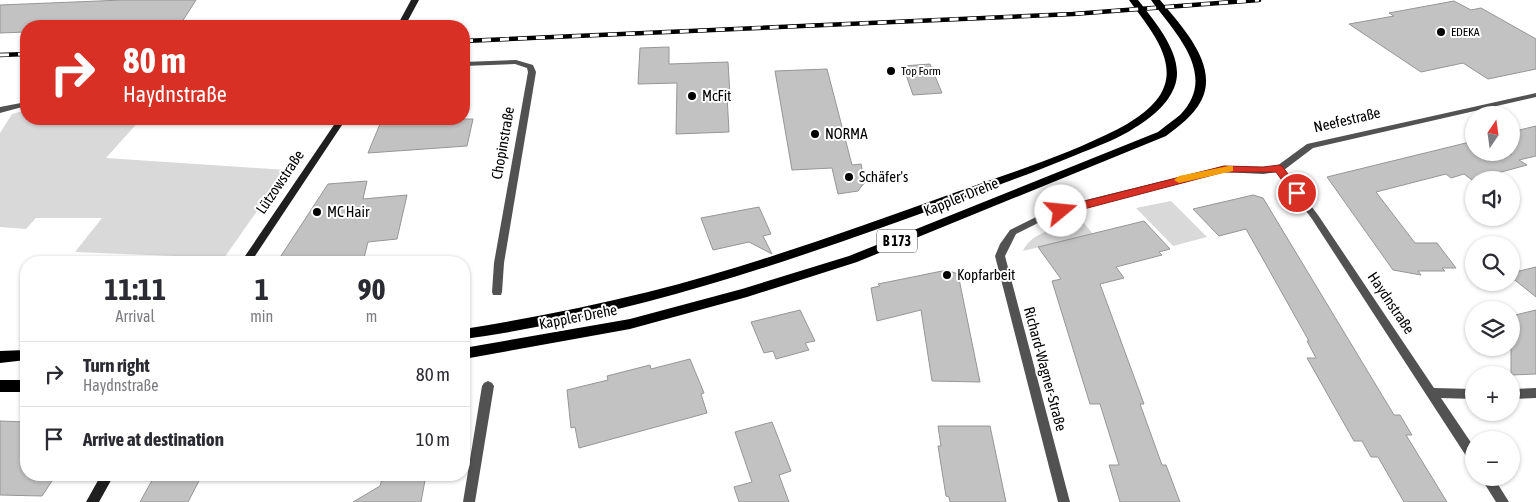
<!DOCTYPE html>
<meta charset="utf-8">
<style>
body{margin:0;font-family:"Asap Condensed",sans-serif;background:#f7f7f7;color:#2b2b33;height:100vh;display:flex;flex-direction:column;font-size:19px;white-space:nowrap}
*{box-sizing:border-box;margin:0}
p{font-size:16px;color:#7c7c81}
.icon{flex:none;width:28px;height:28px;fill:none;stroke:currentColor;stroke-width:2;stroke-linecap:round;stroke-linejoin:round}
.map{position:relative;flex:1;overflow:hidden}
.details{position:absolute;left:20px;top:256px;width:450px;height:225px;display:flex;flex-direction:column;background:#fff;border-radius:20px;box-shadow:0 1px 4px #0004}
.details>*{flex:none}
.top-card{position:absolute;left:20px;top:20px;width:450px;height:105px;border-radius:20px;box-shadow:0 1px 4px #0004;background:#d93025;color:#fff;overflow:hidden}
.needle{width:32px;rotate:13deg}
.fabs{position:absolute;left:1465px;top:106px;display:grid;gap:10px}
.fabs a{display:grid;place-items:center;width:55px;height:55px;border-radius:50%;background:#fff;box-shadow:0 1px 4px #0004;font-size:25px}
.pin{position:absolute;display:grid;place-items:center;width:42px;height:42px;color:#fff;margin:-21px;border:2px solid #fff;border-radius:50%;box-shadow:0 1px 5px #0007}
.me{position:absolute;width:55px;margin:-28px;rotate:73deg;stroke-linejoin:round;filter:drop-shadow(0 0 4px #0008)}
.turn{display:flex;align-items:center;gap:18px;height:105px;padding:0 20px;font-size:22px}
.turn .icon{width:65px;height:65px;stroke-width:2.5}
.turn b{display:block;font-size:35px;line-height:42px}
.eta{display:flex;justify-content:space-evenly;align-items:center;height:85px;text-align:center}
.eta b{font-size:30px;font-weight:700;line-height:35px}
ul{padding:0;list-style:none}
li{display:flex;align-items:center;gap:15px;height:65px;padding:0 20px;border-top:1px solid #e1e1e2}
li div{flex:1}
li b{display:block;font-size:19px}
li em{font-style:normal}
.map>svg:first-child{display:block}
.green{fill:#d9d9d9}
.building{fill:#c2c2c2;stroke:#969696}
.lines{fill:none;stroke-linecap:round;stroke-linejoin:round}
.street{fill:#525252;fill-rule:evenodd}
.secondary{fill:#1f1f1f;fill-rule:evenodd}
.primary{fill:#000;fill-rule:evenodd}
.rail-casing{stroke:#000;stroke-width:4.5}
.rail{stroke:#fff;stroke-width:3;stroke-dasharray:9;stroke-linecap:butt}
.route{fill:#d93025;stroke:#8d1f18}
.slow{fill:#f59e0b}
.poi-dot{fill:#000;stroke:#fff;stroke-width:2}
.labels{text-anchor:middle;stroke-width:4;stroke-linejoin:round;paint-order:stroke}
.far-poi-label{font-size:12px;fill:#000;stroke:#fff;text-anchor:start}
.shield{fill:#fff;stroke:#4c4c4c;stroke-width:1}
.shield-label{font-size:14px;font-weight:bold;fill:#000}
.poi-label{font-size:15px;fill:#000;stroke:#fff;text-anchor:start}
.street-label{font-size:15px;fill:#000;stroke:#fff}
</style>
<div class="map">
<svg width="1536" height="502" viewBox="0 0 1536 502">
<rect width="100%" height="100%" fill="#fff"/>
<path class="green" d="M 26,110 L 26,119 L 141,119 L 106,158 L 286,170 L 224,258 L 75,252 L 102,218 L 36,218 L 26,229 L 0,227 L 0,133 L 12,114 Z
M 1171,201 L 1207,237 L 1173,246 L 1136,208 Z
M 1083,222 L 1093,234 L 1023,251 C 1032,230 1063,227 1083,222 Z"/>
<path class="building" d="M 123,0 L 196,0 L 180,25 L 26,26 L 26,32 L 0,33 L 0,5 Z
M 1454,1 L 1471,10 L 1481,8 L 1536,39 L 1536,69 L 1488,79 L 1463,63 L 1421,72 L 1349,24 L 1394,16 L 1389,13 Z
M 669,47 L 669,64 L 728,62 L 730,95 L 727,95 L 729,132 L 676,134 L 677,83 L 638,84 L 640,48 Z
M 930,64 L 942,93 L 913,95 L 903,66 Z
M 827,69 L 852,165 L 861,164 L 865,182 L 858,191 L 838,194 L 832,168 L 792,170 L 775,71 Z
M 382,119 L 473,119 L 467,146 L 368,153 Z
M 1536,126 L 1536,156 L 1519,160 L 1527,165 L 1472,180 L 1464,174 L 1451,178 L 1446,174 L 1376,192 L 1415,243 L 1437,243 L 1456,268 L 1442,268 L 1445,271 L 1418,271 L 1421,275 L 1393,270 L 1327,177 L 1474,141 L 1474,152 L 1508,152 L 1511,155 L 1511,132 Z
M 367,181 L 363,199 L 407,195 L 397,239 L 368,242 L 363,262 L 277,262 L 328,184 Z
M 1253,195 L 1263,198 L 1394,415 L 1400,415 L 1412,435 L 1406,435 L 1447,502 L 1404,502 L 1378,457 L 1371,457 L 1362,441 L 1354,441 L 1307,358 L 1316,358 L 1307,341 L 1309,341 L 1246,229 L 1219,236 L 1193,209 Z
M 759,207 L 771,234 L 763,236 L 772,254 L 749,242 L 713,250 L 701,218 Z
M 1144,221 L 1170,249 L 1159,252 L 1162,255 L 1116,267 L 1124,278 L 1100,284 L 1144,404 L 1140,404 L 1162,465 L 1166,465 L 1180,502 L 1120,502 L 1109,465 L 1119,465 L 1100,404 L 1090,404 L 1052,281 L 1061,279 L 1038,247 Z
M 1536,267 L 1536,297 L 1511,277 L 1511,273 Z
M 947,270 L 958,274 L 980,382 L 932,381 L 921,310 L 877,321 L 871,288 L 880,286 L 878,284 Z
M 800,310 L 815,341 L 805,343 L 809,350 L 776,359 L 773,351 L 764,353 L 751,322 Z
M 1536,310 L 1536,374 L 1511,375 L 1511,316 Z
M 690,359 L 704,393 L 701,394 L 707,413 L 579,448 L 575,427 L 571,428 L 567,390 L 608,380 L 607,376 L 650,365 L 651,369 Z
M 0,421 L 26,422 L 26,475 L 56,475 L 42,496 L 0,495 Z
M 772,422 L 791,471 L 779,475 L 789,502 L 739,502 L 734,487 L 752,482 L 735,432 Z
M 938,426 L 990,426 L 1006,502 L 950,502 L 949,497 L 946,496 L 938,446 L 941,446 Z
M 155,475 L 202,475 L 188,502 L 140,502 Z
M 383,475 L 426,475 L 421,502 L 353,502 L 380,486 Z"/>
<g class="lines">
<path class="street" d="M 516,60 L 533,65 L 536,72 L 504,263 L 502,292 L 501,295 L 493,295 L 492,292 L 494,263 L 528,72 L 527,68 L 515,64 L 464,66 L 464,62 Z
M 1536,93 L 1536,97 L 1313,148 L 1284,170 L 1318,215 L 1434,388 L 1474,389 L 1474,399 L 1441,398 L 1474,447 L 1474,463 L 1470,462 L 1312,219 L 1277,172 L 1263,174 L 1224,172 L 1080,208 L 1046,219 L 1016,234 L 1005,256 L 1070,502 L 1058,502 L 995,256 L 1000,244 L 1010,230 L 1040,215 L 1078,202 L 1224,166 L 1263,168 L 1277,166 L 1307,144 Z
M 26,102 L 26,106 L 0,113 L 0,107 Z
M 488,381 L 492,383 L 494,386 L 475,502 L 463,502 L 482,386 L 484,383 Z
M 1536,388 L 1536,398 L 1511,399 L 1511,389 Z
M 1481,478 L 1494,478 L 1509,502 L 1496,502 Z"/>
<path class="secondary" d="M 411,0 L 419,0 L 405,26 L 397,26 Z
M 338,119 L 346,119 L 251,262 L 241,262 Z
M 101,475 L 114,475 L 99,502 L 86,502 Z"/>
<path class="primary" d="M 1129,0 L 1138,0 C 1155,22 1187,58 1174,88 C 1165,109 1146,121 1128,132 C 1112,141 1093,148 1076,155 C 1040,170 1004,183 967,197 C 861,235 755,274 646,302 C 586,317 525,331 464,339 L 464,329 C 526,319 587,307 648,292 C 751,266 851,230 951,194 C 1007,174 1065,156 1118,129 C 1135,120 1157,106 1164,87 C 1176,56 1145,23 1129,0 Z
M 1151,0 L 1160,0 C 1181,26 1220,65 1201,101 C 1193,116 1179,126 1166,136 L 857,262 L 747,297 L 630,329 L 464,359 L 464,348 L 630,319 L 742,289 L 849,256 L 1158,132 C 1165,126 1173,121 1180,115 C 1219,75 1175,33 1151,0 Z
M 26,350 L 26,360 L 0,363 L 0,351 Z
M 0,380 L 26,380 L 26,392 L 0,392 Z"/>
<g class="rail-casing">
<path id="rail" d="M 464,41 L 1073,14 L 1259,0
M 0,55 L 26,54"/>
</g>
<use href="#rail" class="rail"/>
</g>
<path class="route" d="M 1279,165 L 1282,166 L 1301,191 L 1301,196 L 1293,196 L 1276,172 L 1224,172 L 1061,215 L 1055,211 L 1061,207 L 1224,166 L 1263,167 Z"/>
<path class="slow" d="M 1229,166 L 1233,166 L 1233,171 L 1179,183 L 1174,180 L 1179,176 Z"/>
<g class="poi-dot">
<circle cx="1441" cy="32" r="5"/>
<circle cx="891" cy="71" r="5"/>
<circle cx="692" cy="96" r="5"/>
<circle cx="815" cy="134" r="5"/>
<circle cx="849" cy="177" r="5"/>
<circle cx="317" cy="212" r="5"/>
<circle cx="947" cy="275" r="5"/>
</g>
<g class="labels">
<g class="far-poi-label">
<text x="1451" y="36">EDEKA</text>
<text x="901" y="75">Top Form</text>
</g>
<rect class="shield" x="877" y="229.5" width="40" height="23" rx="4"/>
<g class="shield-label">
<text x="897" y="246">B 173</text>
</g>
<g class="poi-label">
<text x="702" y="101">McFit</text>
<text x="825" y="139">NORMA</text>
<text x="859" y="182">Schäfer's</text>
<text x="327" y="217">MC Hair</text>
<text x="957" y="280">Kopfarbeit</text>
</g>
<g class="street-label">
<text transform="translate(1347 120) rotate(-13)" y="5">Neefestraße</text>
<text transform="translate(503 143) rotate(-80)" y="5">Chopinstraße</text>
<text transform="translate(280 182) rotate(-56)" y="5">Lützowstraße</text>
<text transform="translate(961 197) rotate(-22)" y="5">Kappler Drehe</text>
<text transform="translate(1391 303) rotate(56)" y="5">Haydnstraße</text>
<text transform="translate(578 317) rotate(-11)" y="5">Kappler Drehe</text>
<text transform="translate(1045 369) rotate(75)" y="5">Richard-Wagner-Straße</text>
</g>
</g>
</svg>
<div class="fabs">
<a><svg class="needle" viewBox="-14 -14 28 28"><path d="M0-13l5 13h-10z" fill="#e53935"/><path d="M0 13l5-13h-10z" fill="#7c7c81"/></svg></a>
<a><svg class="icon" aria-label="sound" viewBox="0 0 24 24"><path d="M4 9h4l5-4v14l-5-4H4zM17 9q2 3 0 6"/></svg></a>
<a><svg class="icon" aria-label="search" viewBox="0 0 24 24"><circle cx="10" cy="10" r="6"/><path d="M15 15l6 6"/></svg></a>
<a><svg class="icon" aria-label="layers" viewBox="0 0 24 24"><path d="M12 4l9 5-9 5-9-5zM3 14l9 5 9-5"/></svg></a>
<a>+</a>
<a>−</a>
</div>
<div class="pin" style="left:1297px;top:193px;background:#d93025"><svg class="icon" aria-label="arrive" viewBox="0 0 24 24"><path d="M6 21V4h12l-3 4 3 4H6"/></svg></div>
<svg class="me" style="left:1061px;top:211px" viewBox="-20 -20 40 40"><circle r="19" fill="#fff"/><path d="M0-13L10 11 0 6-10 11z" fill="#d93025"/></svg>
<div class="top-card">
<div class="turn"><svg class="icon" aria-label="right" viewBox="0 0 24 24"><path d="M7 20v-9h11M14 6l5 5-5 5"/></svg><div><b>80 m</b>Haydnstraße</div></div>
</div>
<section class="details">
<div class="eta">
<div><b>11:11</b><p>Arrival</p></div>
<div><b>1</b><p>min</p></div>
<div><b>90</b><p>m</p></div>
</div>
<ul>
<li><svg class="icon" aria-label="right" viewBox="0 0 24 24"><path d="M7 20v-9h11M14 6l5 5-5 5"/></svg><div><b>Turn right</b><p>Haydnstraße</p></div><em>80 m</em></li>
<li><svg class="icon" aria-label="arrive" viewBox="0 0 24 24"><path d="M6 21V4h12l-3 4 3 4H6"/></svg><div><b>Arrive at destination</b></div><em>10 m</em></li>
</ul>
</section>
</div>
